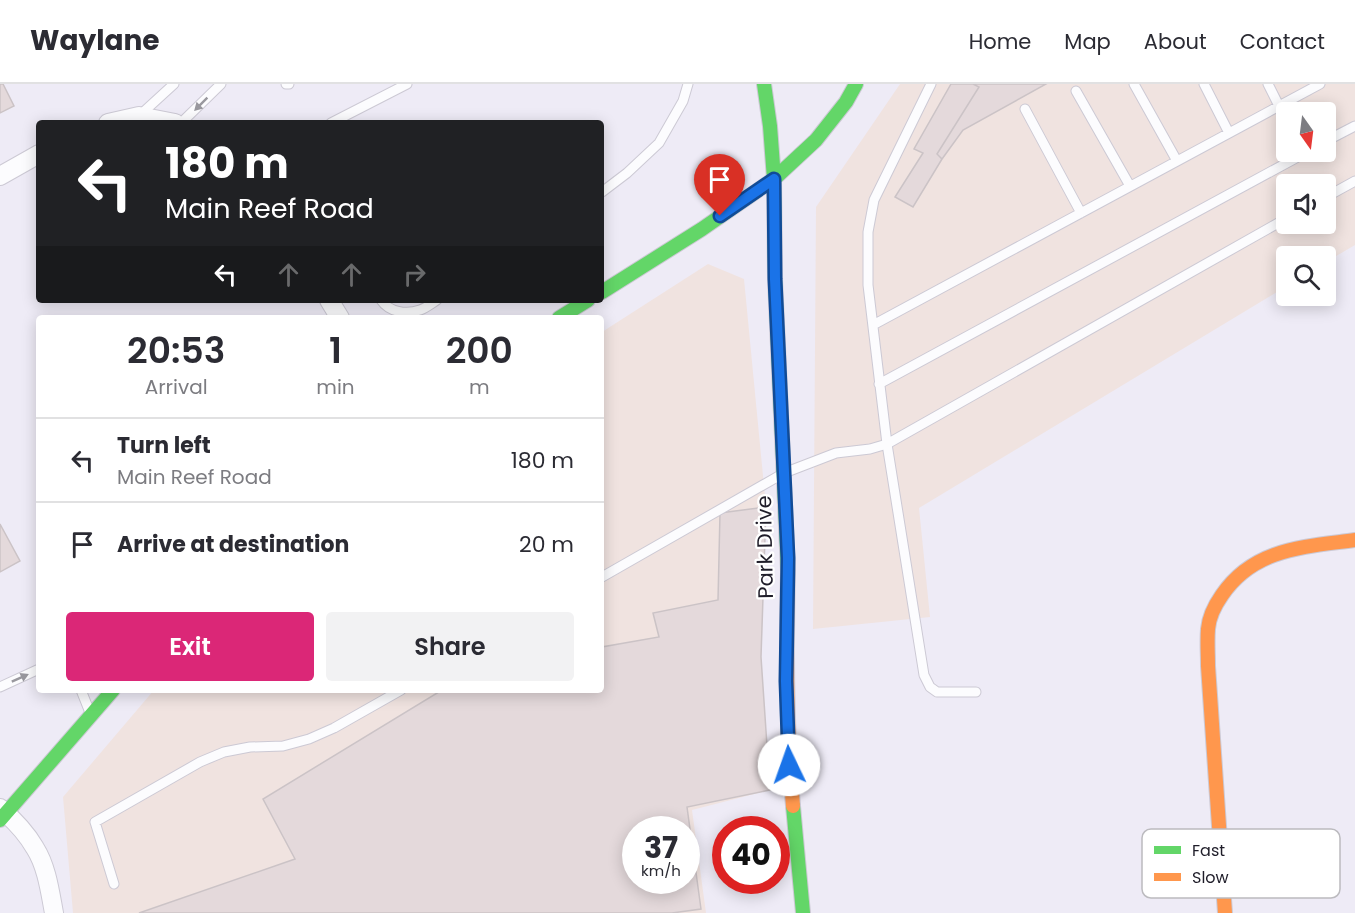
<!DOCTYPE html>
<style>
body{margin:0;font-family:Poppins,sans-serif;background:#f2f2f3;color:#2b2b33;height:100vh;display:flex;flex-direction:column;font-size:22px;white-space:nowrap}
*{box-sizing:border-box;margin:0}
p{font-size:20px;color:#7c7c81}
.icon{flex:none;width:33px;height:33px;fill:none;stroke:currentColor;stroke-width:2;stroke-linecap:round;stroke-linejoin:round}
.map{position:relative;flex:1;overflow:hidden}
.details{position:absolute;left:36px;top:231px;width:568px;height:378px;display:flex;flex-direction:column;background:#fff;border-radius:6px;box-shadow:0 3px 15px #0003}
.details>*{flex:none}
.banner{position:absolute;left:36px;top:36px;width:568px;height:183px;border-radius:6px;box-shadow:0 3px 15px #0003;background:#202124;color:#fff;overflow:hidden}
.needle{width:39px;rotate:166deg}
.tools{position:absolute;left:1276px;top:18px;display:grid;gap:12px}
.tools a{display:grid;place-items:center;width:60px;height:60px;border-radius:6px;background:#fff;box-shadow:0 3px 15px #0003;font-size:30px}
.speed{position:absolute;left:622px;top:732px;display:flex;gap:12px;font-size:30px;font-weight:700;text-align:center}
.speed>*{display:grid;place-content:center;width:78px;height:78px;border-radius:50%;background:#fff;box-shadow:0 3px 15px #0003;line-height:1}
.speed small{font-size:15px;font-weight:400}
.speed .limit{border:9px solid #d22;background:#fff;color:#111}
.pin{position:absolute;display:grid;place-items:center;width:51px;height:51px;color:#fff;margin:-62px -26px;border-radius:50% 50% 50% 0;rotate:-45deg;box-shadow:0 0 6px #0007}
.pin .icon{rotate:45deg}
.me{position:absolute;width:66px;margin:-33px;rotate:357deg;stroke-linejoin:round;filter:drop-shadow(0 0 4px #0008)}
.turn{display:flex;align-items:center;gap:21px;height:126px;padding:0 30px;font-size:27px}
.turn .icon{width:78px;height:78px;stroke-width:2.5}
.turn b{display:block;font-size:42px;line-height:51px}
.lanes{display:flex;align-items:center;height:57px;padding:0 30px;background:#0003;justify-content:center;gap:30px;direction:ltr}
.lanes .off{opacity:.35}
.eta{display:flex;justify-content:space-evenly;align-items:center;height:102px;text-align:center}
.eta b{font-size:36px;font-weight:600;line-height:42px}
.button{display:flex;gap:12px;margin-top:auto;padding:12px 30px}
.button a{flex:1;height:69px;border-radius:6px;background:#db2777;color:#fff;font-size:24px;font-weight:600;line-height:69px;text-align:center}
.button a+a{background:#f2f2f3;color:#2b2b33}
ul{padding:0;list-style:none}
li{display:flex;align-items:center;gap:18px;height:84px;padding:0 30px;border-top:2px solid #e1e1e2}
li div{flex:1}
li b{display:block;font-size:22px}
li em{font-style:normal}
header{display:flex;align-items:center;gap:36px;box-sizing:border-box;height:84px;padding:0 30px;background:#fff;border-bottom:2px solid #e1e1e2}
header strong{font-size:28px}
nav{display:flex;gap:33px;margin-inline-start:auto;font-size:21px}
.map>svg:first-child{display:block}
.commercial{fill:#f0e3e0;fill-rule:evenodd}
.building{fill:#e4d9db;stroke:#cbc3c6;stroke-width:1.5;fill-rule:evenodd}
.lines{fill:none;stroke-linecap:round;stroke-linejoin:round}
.lane-casing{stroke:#ccc9d4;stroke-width:11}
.street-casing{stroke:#ccc9d4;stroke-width:20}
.fast-casing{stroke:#ccc9d4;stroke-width:16}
.slow-casing{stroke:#ccc9d4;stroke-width:16}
.lane{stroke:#fcfcfe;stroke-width:9}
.street{stroke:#fcfcfe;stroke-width:18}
.fast{stroke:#63d668;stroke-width:14}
.slow{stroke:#ff974d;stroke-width:14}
.oneway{fill:#99989e}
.route-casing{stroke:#114b97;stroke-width:15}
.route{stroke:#1a73e8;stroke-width:10}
.labels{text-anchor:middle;stroke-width:4.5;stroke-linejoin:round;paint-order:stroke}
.street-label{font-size:21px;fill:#1f1d29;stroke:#fff}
.key{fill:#fff;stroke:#bcbbbf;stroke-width:1.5}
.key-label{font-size:16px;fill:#1f1d29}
</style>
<header>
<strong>Waylane</strong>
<nav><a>Home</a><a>Map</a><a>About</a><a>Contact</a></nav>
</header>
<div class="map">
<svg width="1355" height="829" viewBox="0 0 1355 829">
<rect width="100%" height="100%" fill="#eeebf6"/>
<path class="commercial" d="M 900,0 L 1355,0 L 1355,161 L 1326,178 L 1326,172 L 1287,172 L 1287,202 L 919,424 L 930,533 L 813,545 L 816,123 ZM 1287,28 L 1326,28 L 1326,68 L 1287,68 ZM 1287,100 L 1326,100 L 1326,140 L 1287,140 Z
M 708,180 L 744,195 L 766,423 L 761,573 L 770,706 L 692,726 L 706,829 L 73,829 L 63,713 L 154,606 L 602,606 L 602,248 ZM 636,746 L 687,746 L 687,796 L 636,796 Z"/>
<path class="building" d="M 0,0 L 3,0 L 14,22 L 0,29 Z
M 951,0 L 973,0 L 979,3 L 937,70 L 942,75 L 913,123 L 895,113 L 923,69 L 914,65 Z
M 973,0 L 1046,0 L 963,46 L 942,75 L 937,70 L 979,3 Z
M 766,423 L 761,573 L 770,706 L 687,723 L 701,825 L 672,829 L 139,829 L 295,775 L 263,715 L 442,606 L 602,606 L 602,563 L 659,553 L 653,529 L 718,516 L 720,429 ZM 636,746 L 687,746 L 687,796 L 636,796 Z
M 0,440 L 20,477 L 0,488 Z"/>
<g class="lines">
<g class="lane-casing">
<path id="lane" d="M 286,0 L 289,0
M 931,0 L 874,116 L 868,148 L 868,201 L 887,360 L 924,591 L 930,603 L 937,608 L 976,608
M 1134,0 L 1177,77
M 1204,0 L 1229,49
M 1268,0 L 1279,22
M 1076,7 L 1130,102
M 1025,25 L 1081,129
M 139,32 L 174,0
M 181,39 L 221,0
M 331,39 L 407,0
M 1326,57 L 1355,42
M 602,108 L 627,89 L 659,59 L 683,17 L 688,0
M 1326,113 L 1355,97
M 381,216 C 389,228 406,231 420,226 C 426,224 432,219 437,216
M 873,241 L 1320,0
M 879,300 L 1307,68
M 602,493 L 784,389 L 836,369 L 870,365 L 887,360 L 1287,134
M 0,603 L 39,585
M 81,606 L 89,626
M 114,800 L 95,738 L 200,678 L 224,668 L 250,663 L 283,662 L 309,655 L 334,644 L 401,606"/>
</g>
<g class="street-casing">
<path id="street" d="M 108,39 L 139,32 L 175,39
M 0,92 L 39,70
M 329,216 L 340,234
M 0,724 C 13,735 27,750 35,764 C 47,783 50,808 54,829"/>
</g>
<g class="fast-casing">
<path id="fast" d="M 764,0 L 770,42 L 774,95 L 775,195 L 788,488
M 602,208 L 702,145 L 774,95 L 816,56 L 846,18 L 856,0
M 559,234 L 588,216
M 793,722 L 803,829
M 0,736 L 113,606"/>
</g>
<g class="slow-casing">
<path id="slow" d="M 788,488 C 786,567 786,644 793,722
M 1225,829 L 1208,582 C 1208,570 1207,557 1208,545 C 1209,532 1215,521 1222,511 C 1254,464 1304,463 1355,456"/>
</g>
<use href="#lane" class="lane"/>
<use href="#street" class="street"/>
<use href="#fast" class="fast"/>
<use href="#slow" class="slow"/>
</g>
<defs><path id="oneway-solid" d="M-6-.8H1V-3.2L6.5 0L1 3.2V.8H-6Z" transform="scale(1.5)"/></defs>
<g class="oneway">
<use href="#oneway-solid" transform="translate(201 20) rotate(135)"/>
<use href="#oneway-solid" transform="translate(20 594) rotate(-24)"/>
</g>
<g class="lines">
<g class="route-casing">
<path id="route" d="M 720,132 L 774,95 L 775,195 L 788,474 L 786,597 L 789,681"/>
</g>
<use href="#route" class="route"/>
</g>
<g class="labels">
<g class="street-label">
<text transform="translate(765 463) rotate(-91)" y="7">Park Drive</text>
</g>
</g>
<rect x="1142" y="745" width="198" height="69" rx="9" class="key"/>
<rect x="1154" y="762" width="27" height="8" fill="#63d668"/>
<rect x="1154" y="789" width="27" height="8" fill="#ff974d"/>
<g class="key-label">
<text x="1192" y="772">Fast</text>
<text x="1192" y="799">Slow</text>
</g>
</svg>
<div class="tools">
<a><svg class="needle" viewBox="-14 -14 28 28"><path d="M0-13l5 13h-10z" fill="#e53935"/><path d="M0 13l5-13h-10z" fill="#7c7c81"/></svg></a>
<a><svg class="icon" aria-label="sound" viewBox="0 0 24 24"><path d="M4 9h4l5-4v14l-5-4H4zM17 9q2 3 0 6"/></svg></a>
<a><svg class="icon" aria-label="search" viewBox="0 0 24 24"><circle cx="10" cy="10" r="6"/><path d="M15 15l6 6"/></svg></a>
</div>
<div class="speed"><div>37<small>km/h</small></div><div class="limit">40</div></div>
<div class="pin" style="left:720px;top:132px;background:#d93025"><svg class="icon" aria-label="arrive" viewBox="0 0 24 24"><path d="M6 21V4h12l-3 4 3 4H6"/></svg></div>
<svg class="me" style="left:789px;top:681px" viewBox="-20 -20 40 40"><circle r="19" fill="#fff"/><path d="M0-13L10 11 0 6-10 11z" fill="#1a73e8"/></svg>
<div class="banner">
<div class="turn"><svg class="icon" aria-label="left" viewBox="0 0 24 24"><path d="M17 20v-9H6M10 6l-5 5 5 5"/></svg><div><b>180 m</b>Main Reef Road</div></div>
<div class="lanes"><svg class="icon" aria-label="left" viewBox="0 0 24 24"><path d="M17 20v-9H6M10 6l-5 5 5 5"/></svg><svg class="icon off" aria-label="ahead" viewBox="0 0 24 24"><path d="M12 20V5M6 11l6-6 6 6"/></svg><svg class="icon off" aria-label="ahead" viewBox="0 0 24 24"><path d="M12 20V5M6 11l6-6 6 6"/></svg><svg class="icon off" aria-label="right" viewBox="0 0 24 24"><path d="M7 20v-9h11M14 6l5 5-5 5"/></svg></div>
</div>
<section class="details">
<div class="eta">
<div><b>20:53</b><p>Arrival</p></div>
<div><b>1</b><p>min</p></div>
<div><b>200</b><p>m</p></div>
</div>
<ul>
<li><svg class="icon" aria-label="left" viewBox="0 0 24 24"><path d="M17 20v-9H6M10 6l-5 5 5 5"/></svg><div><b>Turn left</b><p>Main Reef Road</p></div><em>180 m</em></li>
<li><svg class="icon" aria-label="arrive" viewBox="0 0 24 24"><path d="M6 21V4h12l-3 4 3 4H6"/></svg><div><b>Arrive at destination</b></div><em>20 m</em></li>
</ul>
<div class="button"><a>Exit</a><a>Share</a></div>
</section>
</div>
